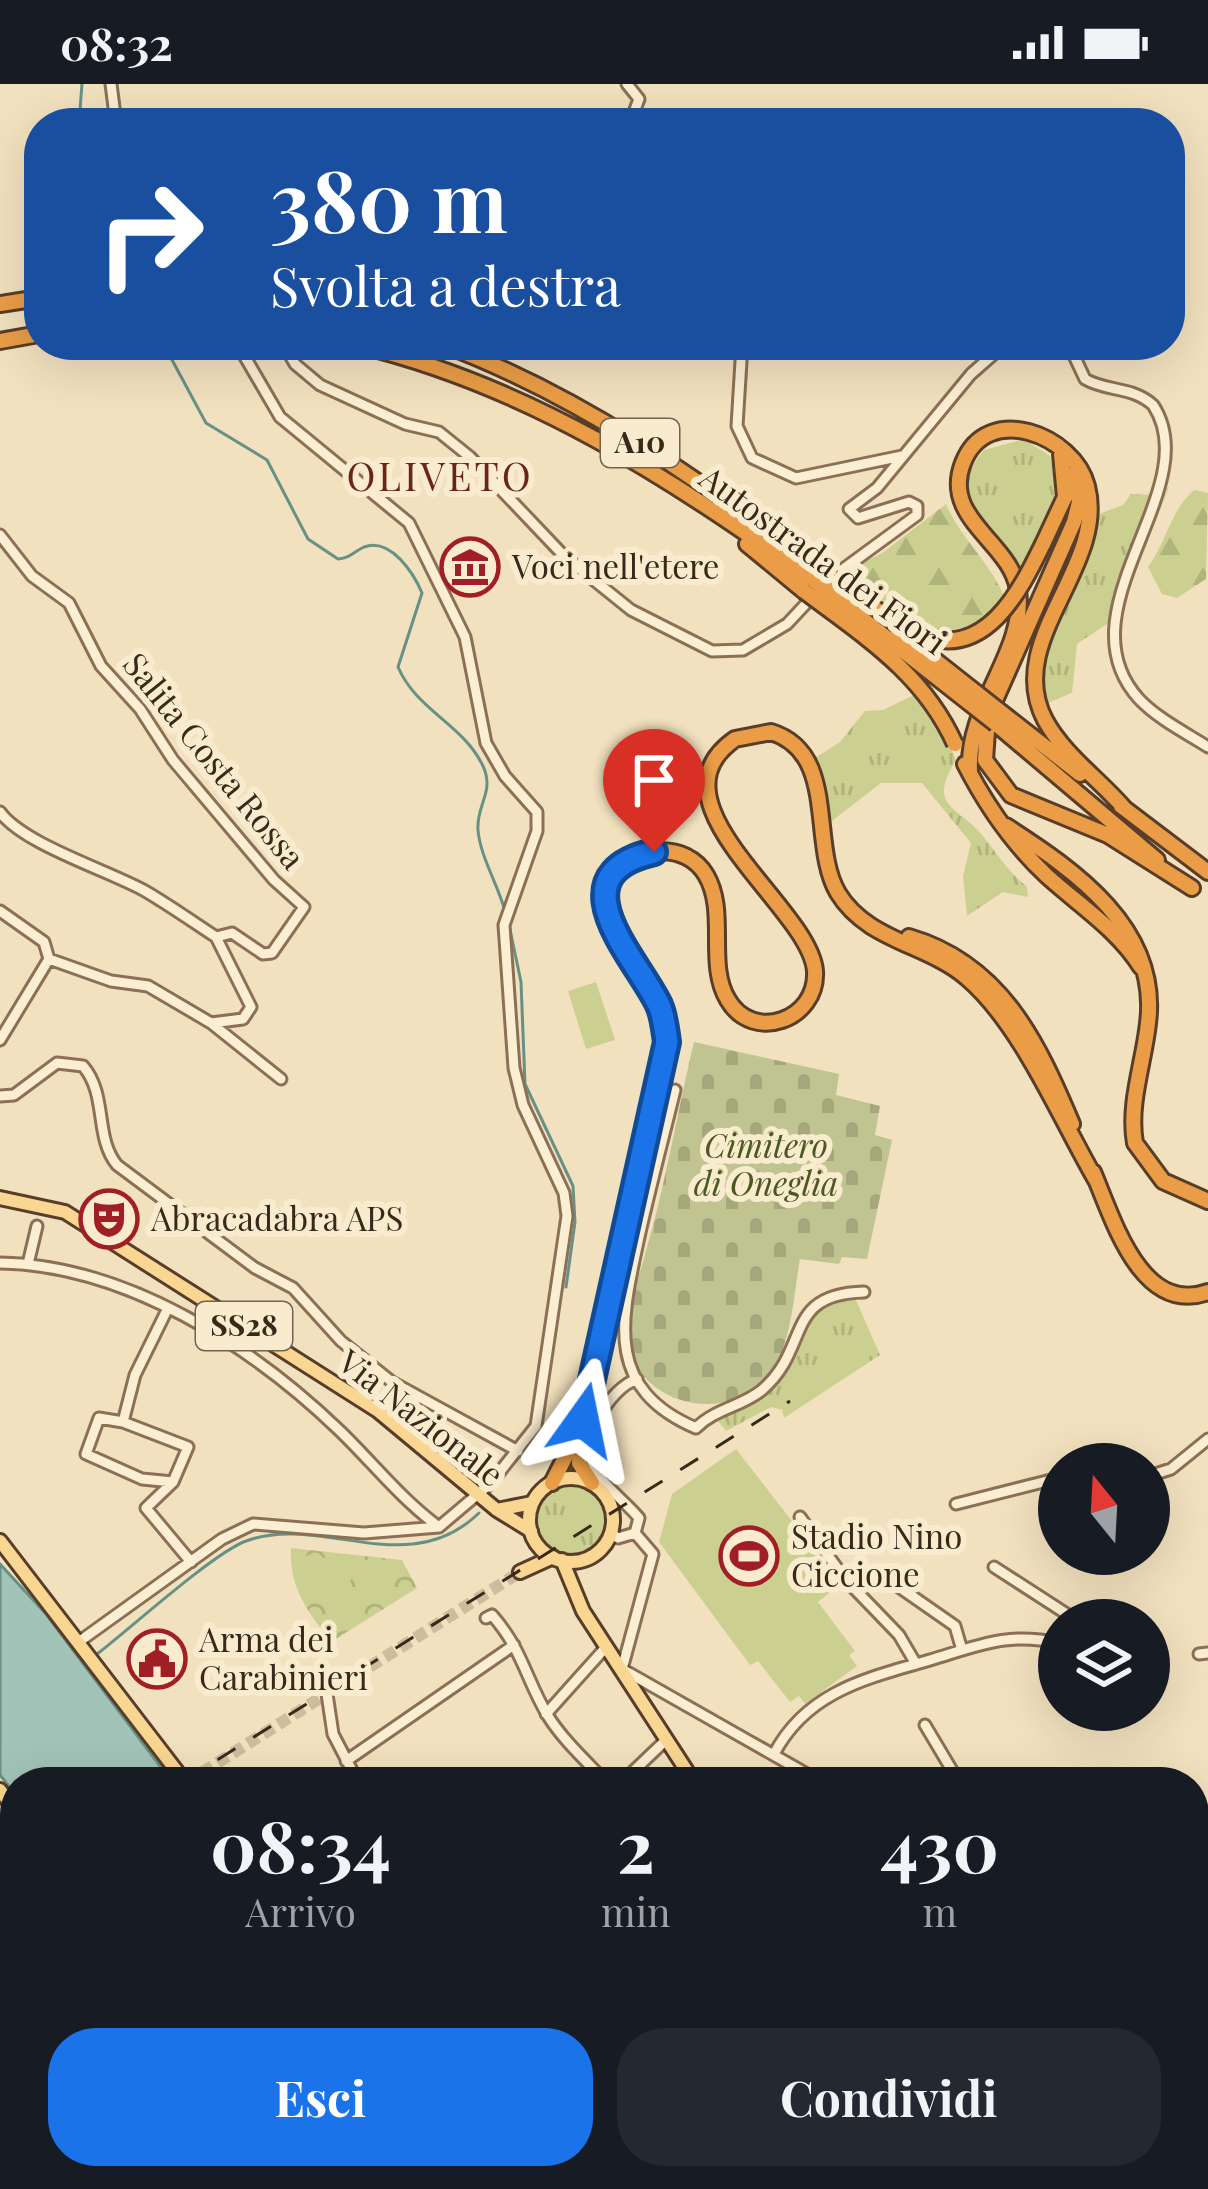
<!DOCTYPE html>
<html lang="it">
<style>
body{margin:0;font-family:"Playfair Display",serif;background:#242831;color:#f1f3f6;height:100vh;display:flex;flex-direction:column;font-size:45px;white-space:nowrap}
*{box-sizing:border-box;margin:0}
p{font-size:39px;color:#9ea1a6}
.icon{flex:none;width:66px;height:66px;fill:none;stroke:currentColor;stroke-width:2;stroke-linecap:round;stroke-linejoin:round}
.map{position:relative;flex:1;overflow:hidden}
.panel{position:absolute;left:0px;top:1683px;width:1209px;height:423px;display:flex;flex-direction:column;background:#171b24;border-radius:48px 48px 0 0;box-shadow:0 12px 48px #0002}
.panel>*{flex:none}
.guide{position:absolute;left:24px;top:24px;width:1161px;height:252px;border-radius:48px;box-shadow:0 12px 48px #0002;background:#1a4fa0;color:#fff;overflow:hidden}
.needle{width:78px;rotate:342deg}
.tools{position:absolute;left:1038px;top:1359px;display:grid;gap:24px}
.tools a{display:grid;place-items:center;width:132px;height:132px;border-radius:50%;background:#171b24;box-shadow:0 12px 48px #0002;font-size:60px}
.pin{position:absolute;display:grid;place-items:center;width:102px;height:102px;color:#fff;margin:-123px -51px;border-radius:50% 50% 50% 0;rotate:-45deg;box-shadow:0 0 12px #0007}
.pin .icon{rotate:45deg}
.me{position:absolute;width:132px;margin:-66px;rotate:12deg;stroke-linejoin:round;filter:drop-shadow(0 0 9px #0008)}
.turn{display:flex;align-items:center;gap:42px;height:252px;padding:0 48px;font-size:54px}
.turn .icon{width:156px;height:156px;stroke-width:2.5}
.turn b{display:block;font-size:84px;line-height:102px}
.eta{display:flex;justify-content:space-evenly;align-items:center;height:204px;text-align:center}
.eta b{font-size:72px;font-weight:700;line-height:84px}
.action{display:flex;gap:24px;margin-top:auto;padding:24px 48px}
.action a{flex:1;height:138px;border-radius:48px;background:#1a73e8;color:#fff;font-size:48px;font-weight:700;line-height:138px;text-align:center}
.action a+a{background:#242831;color:#f1f3f6}
.status{display:flex;justify-content:space-between;align-items:center;height:84px;padding:0 60px;background:#171b24;direction:ltr}
.status svg{height:33px;fill:currentColor}
.map>svg:first-child{display:block}
.grass{fill:url(#grass-tufts)}
.forest{fill:url(#forest-firs)}
.cemetery{fill:url(#cemetery-stones)}
.park{fill:url(#park-crowns)}
.pitch{fill:#cbd091}
.water{fill:#a2c3b8;stroke:#689186;stroke-width:3}
.lines{fill:none;stroke-linecap:round;stroke-linejoin:round}
.stream{stroke:#689186;stroke-width:3}
.major-tunnel{stroke:#cdbc9d;stroke-width:12;stroke-dasharray:12 6;stroke-linecap:butt}
.minor-casing{stroke:#8b7055;stroke-width:15}
.major-casing{stroke:#583e2a;stroke-width:18}
.highway-casing{stroke:#583e2a;stroke-width:20}
.minor{stroke:#fceed2;stroke-width:9}
.major{stroke:#f9d691;stroke-width:12}
.highway{stroke:#ea9d46;stroke-width:14}
.rail{stroke:#39291b;stroke-width:3;stroke-dasharray:21 21;stroke-linecap:butt}
.highway-bridge-casing{stroke:#583e2a;stroke-width:20;stroke-linecap:butt}
.highway-bridge{stroke:#ea9d46;stroke-width:14}
.route-casing{stroke:#114b97;stroke-width:30}
.route{stroke:#1a73e8;stroke-width:21}
.labels{text-anchor:middle;stroke-width:12;stroke-linejoin:round;paint-order:stroke}
.shield{fill:#f8ebce;stroke:#726351;stroke-width:3}
.shield-label{font-size:30px;font-weight:bold;fill:#39291b}
.street-label{font-size:33px;fill:#39291b;stroke:#f8ebce}
.poi-label{font-size:33px;fill:#39291b;stroke:#f8ebce;text-anchor:start}
.park-label{font-size:33px;font-style:italic;fill:#4b5820;stroke:#f8ebce}
.quarter-label{font-size:39px;letter-spacing:3px;fill:#6a2516;stroke:#f8ebce}
</style>
<div class="status"><b>08:32</b><svg viewBox="0 0 49 12"><path d="M0 12V9h3v3zM5 12V6h3v6zM10 12V3h3v9zM15 12V0h3v12zM26 1h20v11H26zM47 4h2v5h-2z"/></svg></div>
<div class="map">
<svg width="1208" height="2105" viewBox="0 0 1208 2105">
<defs>
<pattern id="grass-tufts" width="24" height="20" patternUnits="userSpaceOnUse" patternTransform="scale(3)"><rect width="24" height="20" fill="#cbd091"/><path d="M3 7l-1-3M5 7V3M7 7l1-3M15 17l-1-3M17 17v-4M19 17l1-3" fill="none" stroke="#afb37c"/></pattern>
<pattern id="forest-firs" width="22" height="20" patternUnits="userSpaceOnUse" patternTransform="scale(3)"><rect width="22" height="20" fill="#cbd091"/><path d="M5 1l3.5 6h-7zM16 11l3.5 6h-7z" fill="#afb37c"/></pattern>
<pattern id="cemetery-stones" width="16" height="16" patternUnits="userSpaceOnUse" patternTransform="scale(3)"><rect width="16" height="16" fill="#c0c491"/><path d="M2 7V4a2 2 0 0 1 4 0v3zM10 15v-3a2 2 0 0 1 4 0v3z" fill="#a6a87c"/></pattern>
<pattern id="park-crowns" width="20" height="18" patternUnits="userSpaceOnUse" patternTransform="scale(3)"><rect width="20" height="18" fill="#cbd091"/><path d="M2 6a3 3 0 1 1 6 0M12 15a3 3 0 1 1 6 0" fill="none" stroke="#afb37c"/></pattern>
</defs>
<rect width="100%" height="100%" fill="#f2e1be"/>
<path class="grass" d="M 1024,355 L 1050,372 L 1059,412 L 1019,488 C 988,447 942,414 984,366 Z
M 1169,403 L 1116,534 L 1077,560 L 1072,609 L 1045,620 L 1044,580 L 1099,430 L 1123,421 L 1131,410 L 1154,411 Z
M 916,610 L 941,641 L 956,676 C 926,724 959,722 983,752 C 997,770 1009,788 1027,803 L 1028,813 L 1003,808 L 967,832 L 963,792 L 971,759 L 922,699 L 881,699 L 828,740 L 815,674 L 840,658 L 865,627 L 883,626 Z
M 837,1214 L 855,1214 L 880,1271 L 784,1334 L 782,1326 L 771,1323 L 726,1347 L 714,1332 C 816,1304 780,1239 837,1214 Z
M534 1437a36 36 0 1 1 72 0a36 36 0 1 1-72 0Z"/>
<path class="forest" d="M 1194,406 L 1208,409 L 1206,495 L 1177,514 L 1162,510 L 1148,483 C 1167,457 1169,429 1194,406 Z
M 946,420 C 961,455 990,478 1005,514 C 956,577 887,535 843,487 L 881,470 Z"/>
<path class="cemetery" d="M 694,958 L 839,990 L 836,1011 L 880,1022 L 875,1051 L 892,1056 L 867,1175 L 842,1173 L 839,1180 L 800,1175 C 793,1213 792,1268 764,1297 C 720,1341 636,1319 627,1255 C 623,1227 637,1201 644,1174 C 665,1104 677,1029 694,958 Z"/>
<path class="park" d="M 291,1464 L 402,1476 L 417,1504 L 331,1558 C 308,1527 289,1505 291,1464 Z"/>
<path class="pitch" d="M 596,898 L 615,956 L 586,965 L 568,907 Z
M 736,1365 L 841,1500 L 818,1518 L 855,1567 L 849,1571 L 857,1582 L 805,1620 L 799,1612 L 790,1618 L 758,1577 L 750,1581 L 659,1458 L 672,1410 Z
M 310,1471 L 345,1478 L 351,1495 L 346,1512 L 309,1516 L 299,1510 L 300,1473 Z"/>
<path class="water" d="M 0,1480 L 46,1530 L 172,1698 L 15,1698 L 15,1710 L 0,1691 Z
M 311,2091 L 443,2091 L 451,2105 L 317,2105 Z"/>
<g class="lines">
<path class="stream" d="M 79,39 L 82,0
M 164,261 L 206,339 L 267,376 L 308,455 L 338,475 C 351,474 353,468 364,463 C 391,453 414,490 422,509 L 398,583 C 417,627 463,640 483,682 C 495,708 476,721 478,746 C 480,772 498,801 505,827
M 508,836 L 521,898 L 525,1000 L 573,1102 L 575,1138 L 566,1203
M 97,1570 C 131,1544 212,1470 246,1457 C 321,1429 408,1498 479,1429"/>
<path class="major-tunnel" d="M 187,1698 L 520,1488"/>
<g class="minor-casing">
<path id="minor" d="M 111,0 L 116,39
M 627,0 L 639,15 L 630,39
M 284,261 L 295,280 L 320,301 L 405,340 L 439,348 L 470,373 L 564,472 L 631,526 L 712,567 L 743,566 L 787,540 L 815,510
M 742,261 L 737,342 L 752,374 L 796,394 L 902,372
M 1069,261 L 1085,295 C 1107,308 1132,302 1153,321 C 1208,404 1058,526 1139,615 C 1158,635 1186,649 1208,663
M 0,451 L 32,492 L 69,519 L 101,582 L 140,625 L 173,676 L 274,796 L 304,823 L 272,869 L 263,870 L 232,849 L 216,853 L 251,923 L 243,935 L 211,939
M 827,497 L 917,431 L 917,422 L 909,418 L 858,434 L 849,425 L 877,404 L 971,290 L 1004,261
M 0,728 C 23,760 107,786 145,807 C 169,821 193,838 216,853
M 0,827 L 44,858 L 49,875
M 49,875 L 111,897 L 148,902 L 211,939 L 281,995
M 0,956 L 49,875
M 675,1006 C 663,1055 650,1104 639,1153 C 622,1233 602,1304 696,1344 C 716,1324 741,1323 762,1306 C 811,1264 783,1210 864,1208
M 0,1012 L 14,1011 L 57,979 L 83,982 C 108,1011 94,1053 117,1081 L 255,1184 L 293,1204 L 341,1257 L 392,1298 L 518,1367
M 0,1179 C 126,1181 252,1262 340,1347 C 373,1379 401,1415 439,1443
M 28,1180 L 37,1142
M 167,1226 L 135,1291 L 123,1338 L 188,1363 L 173,1398 L 146,1424 L 191,1478
M 123,1338 L 99,1334 L 86,1370 L 142,1395 L 173,1398
M 1149,1392 L 1171,1385 L 1208,1355
M 956,1420 L 1059,1394
M 800,1433 L 845,1495 L 899,1551 L 916,1580
M 611,1449 L 618,1454 L 635,1449
M 635,1449 L 653,1470 L 622,1585 L 821,1698
M 635,1449 L 639,1434 C 627,1419 601,1400 594,1383 C 581,1353 609,1305 637,1295
M 994,1483 L 1076,1536
M 899,1503 L 955,1542 L 962,1566
M 486,1534 L 492,1531 C 523,1566 526,1596 548,1632 C 563,1656 586,1677 606,1698
M 80,1557 L 222,1455 L 253,1440 L 364,1449 L 439,1443 L 491,1399 L 536,1342 L 567,1132 L 564,1109 L 523,1021 L 514,984 L 504,841 L 537,747 L 537,728 L 505,692 L 486,659 L 465,553 L 409,439 L 280,333 L 238,261
M 1199,1570 L 1208,1569
M 327,1610 L 333,1650 L 358,1698
M 546,1630 L 607,1562
M 925,1641 L 959,1698
M 774,1670 C 807,1607 868,1594 930,1576 C 980,1561 1007,1548 1059,1559
M 346,1677 L 514,1561
M 622,1698 L 666,1656
M 1194,1993 L 1208,1983
M 1194,2008 L 1208,2025
M 238,2091 L 248,2105
M 612,2091 L 619,2105
M 1059,2091 L 1068,2105
M 97,2096 L 99,2091"/>
</g>
<g class="major-casing">
<path id="major" d="M 0,1114 L 65,1128 L 378,1327 L 497,1426
M529 1436a42 42 0 1 1 84 0a42 42 0 1 1-84 0Z
M 531,1447 L 497,1426 L 532,1419
M 0,1457 L 185,1698
M 562,1476 L 583,1527 L 694,1698
M 520,1488 L 553,1473
M 0,1706 L 15,1726
M 297,2091 L 307,2105
M 482,2091 L 493,2105
M 943,2091 L 952,2105"/>
</g>
<g class="highway-casing">
<path id="highway" d="M 0,220 L 39,214
M 0,257 L 39,250
M 358,261 C 530,302 671,395 813,496
M 445,261 C 583,313 702,398 819,485
M 1074,389 L 1079,418 L 1074,438 L 988,632 L 985,676 L 1011,711 L 1108,751 L 1192,804
M 747,460 L 804,507
M 1043,460 L 1065,413 L 1061,370
M 1002,629 L 1080,690
M 996,640 L 1157,776
M 965,680 C 986,721 1013,760 1047,792 C 1079,821 1118,846 1141,883
M 970,688 C 966,620 1027,567 1018,506 C 1011,458 941,435 963,379 C 987,317 1074,351 1087,402 C 1108,483 1003,556 1045,636 C 1064,671 1099,695 1124,724
M 1121,722 L 1208,788
M 1006,742 C 1076,787 1160,845 1148,939 C 1144,978 1128,1020 1135,1059 L 1163,1097 L 1208,1117
M 909,853 C 1001,880 1037,957 1072,1040
M 1093,1088 C 1113,1135 1141,1232 1208,1208
M 552,1399 L 576,1352
M 592,1399 L 579,1379 L 583,1336 L 667,958 C 659,900 583,842 614,793 C 634,761 686,757 706,791 C 728,828 706,880 728,916 C 753,959 818,936 815,887 C 810,823 643,719 735,655 L 771,648 C 839,669 809,760 838,809 C 867,857 928,860 967,894 C 1021,940 1060,1034 1096,1096"/>
</g>
<use href="#minor" class="minor"/>
<use href="#major" class="major"/>
<use href="#highway" class="highway"/>
<path class="rail" d="M 182,1698 L 790,1317
M 0,1819 L 15,1809"/>
<g class="highway-bridge-casing">
<path id="highway-bridge" d="M 819,485 L 858,514
M 813,496 L 996,640
M 804,507 C 865,553 923,589 955,660
M 853,511 C 875,523 896,541 919,550 C 985,578 1020,507 1043,460
M 898,547 L 1002,629"/>
</g>
<use href="#highway-bridge" class="highway-bridge"/>
</g>
<g class="lines">
<g class="route-casing">
<path id="route" d="M 583,1336 L 667,958 C 665,945 664,932 659,921 C 638,876 552,791 654,768"/>
</g>
<use href="#route" class="route"/>
</g>
<defs>
<g id="museum-ring" transform="scale(3)"><circle r="9.5" fill="#f8ebce" stroke="#a01f24" stroke-width="1.5"/><path d="M0-6L6-3V-2H-6V-3ZM-5-1h2V3h-2ZM-1-1h2V3h-2ZM3-1h2V3H3ZM-6 4H6V6H-6Z" fill="#a01f24"/></g>
<g id="theatre-ring" transform="scale(3)"><circle r="9.5" fill="#f8ebce" stroke="#a01f24" stroke-width="1.5"/><path d="M-5-5.5Q0-4 5-5.5V0Q5 5 0 6Q-5 5-5 0ZM-3.3-2.5H-1v1.5H-3.3ZM1-2.5H3.3v1.5H1ZM-2.8 1Q0 5.5 2.8 1Z" fill="#a01f24"/></g>
<g id="stadium-ring" transform="scale(3)"><circle r="9.5" fill="#f8ebce" stroke="#a01f24" stroke-width="1.5"/><path d="M0-5a6.5 5 0 1 0 0 10a6.5 5 0 1 0 0-10ZM-3.5-1.8h7v3.6h-7Z" fill="#a01f24"/></g>
<g id="civic-ring" transform="scale(3)"><circle r="9.5" fill="#f8ebce" stroke="#a01f24" stroke-width="1.5"/><path d="M-.6-6.5H3V-4.5H.6V-3L4-1V1h2V6H-6V1h2V-1L-.6-3ZM-1.2 2.5V6h2.4V2.5Z" fill="#a01f24"/></g>
</defs>
<g fill-rule="evenodd">
<use href="#museum-ring" x="470" y="483"/>
<use href="#theatre-ring" x="109" y="1135"/>
<use href="#stadium-ring" x="749" y="1472"/>
<use href="#civic-ring" x="157" y="1575"/>
</g>
<g class="labels">
<g class="shield">
<rect x="601" y="335" width="78" height="48" rx="9"/>
<rect x="196" y="1218" width="96" height="48" rx="9"/>
</g>
<g class="shield-label">
<text x="640" y="369">A10</text>
<text x="244" y="1252">SS28</text>
</g>
<g class="street-label">
<text transform="translate(823 476) rotate(36)" y="12">Autostrada dei Fiori</text>
<text transform="translate(214 677) rotate(51)" y="12">Salita Costa Rossa</text>
<text transform="translate(421 1334) rotate(38)" y="12">Via Nazionale</text>
</g>
<g class="poi-label">
<text x="512" y="495">Voci nell'etere</text>
<text x="151" y="1147">Abracadabra APS</text>
<text x="791" y="1465">Stadio Nino<tspan x="791" dy="38">Ciccione</tspan></text>
<text x="199" y="1568">Arma dei<tspan x="199" dy="38">Carabinieri</tspan></text>
</g>
<g class="park-label">
<text x="766" y="1074">Cimitero<tspan x="766" dy="38">di Oneglia</tspan></text>
</g>
<g class="quarter-label">
<text x="440" y="407">OLIVETO</text>
</g>
</g>
</svg>
<div class="tools">
<a><svg class="needle" viewBox="-14 -14 28 28"><path d="M0-13l5 13h-10z" fill="#e53935"/><path d="M0 13l5-13h-10z" fill="#9ea1a6"/></svg></a>
<a><svg class="icon" aria-label="layers" viewBox="0 0 24 24"><path d="M12 4l9 5-9 5-9-5zM3 14l9 5 9-5"/></svg></a>
</div>
<div class="pin" style="left:654px;top:768px;background:#d93025"><svg class="icon" aria-label="arrive" viewBox="0 0 24 24"><path d="M6 21V4h12l-3 4 3 4H6"/></svg></div>
<svg class="me" style="left:583px;top:1336px" viewBox="-20 -20 40 40"><path d="M0-17L14 15 0 8-14 15z" fill="#1a73e8" stroke="#fff" stroke-width="4"/></svg>
<div class="guide">
<div class="turn"><svg class="icon" aria-label="right" viewBox="0 0 24 24"><path d="M7 20v-9h11M14 6l5 5-5 5"/></svg><div><b>380 m</b>Svolta a destra</div></div>
</div>
<section class="panel">
<div class="eta">
<div><b>08:34</b><p>Arrivo</p></div>
<div><b>2</b><p>min</p></div>
<div><b>430</b><p>m</p></div>
</div>
<div class="action"><a>Esci</a><a>Condividi</a></div>
</section>
</div>
